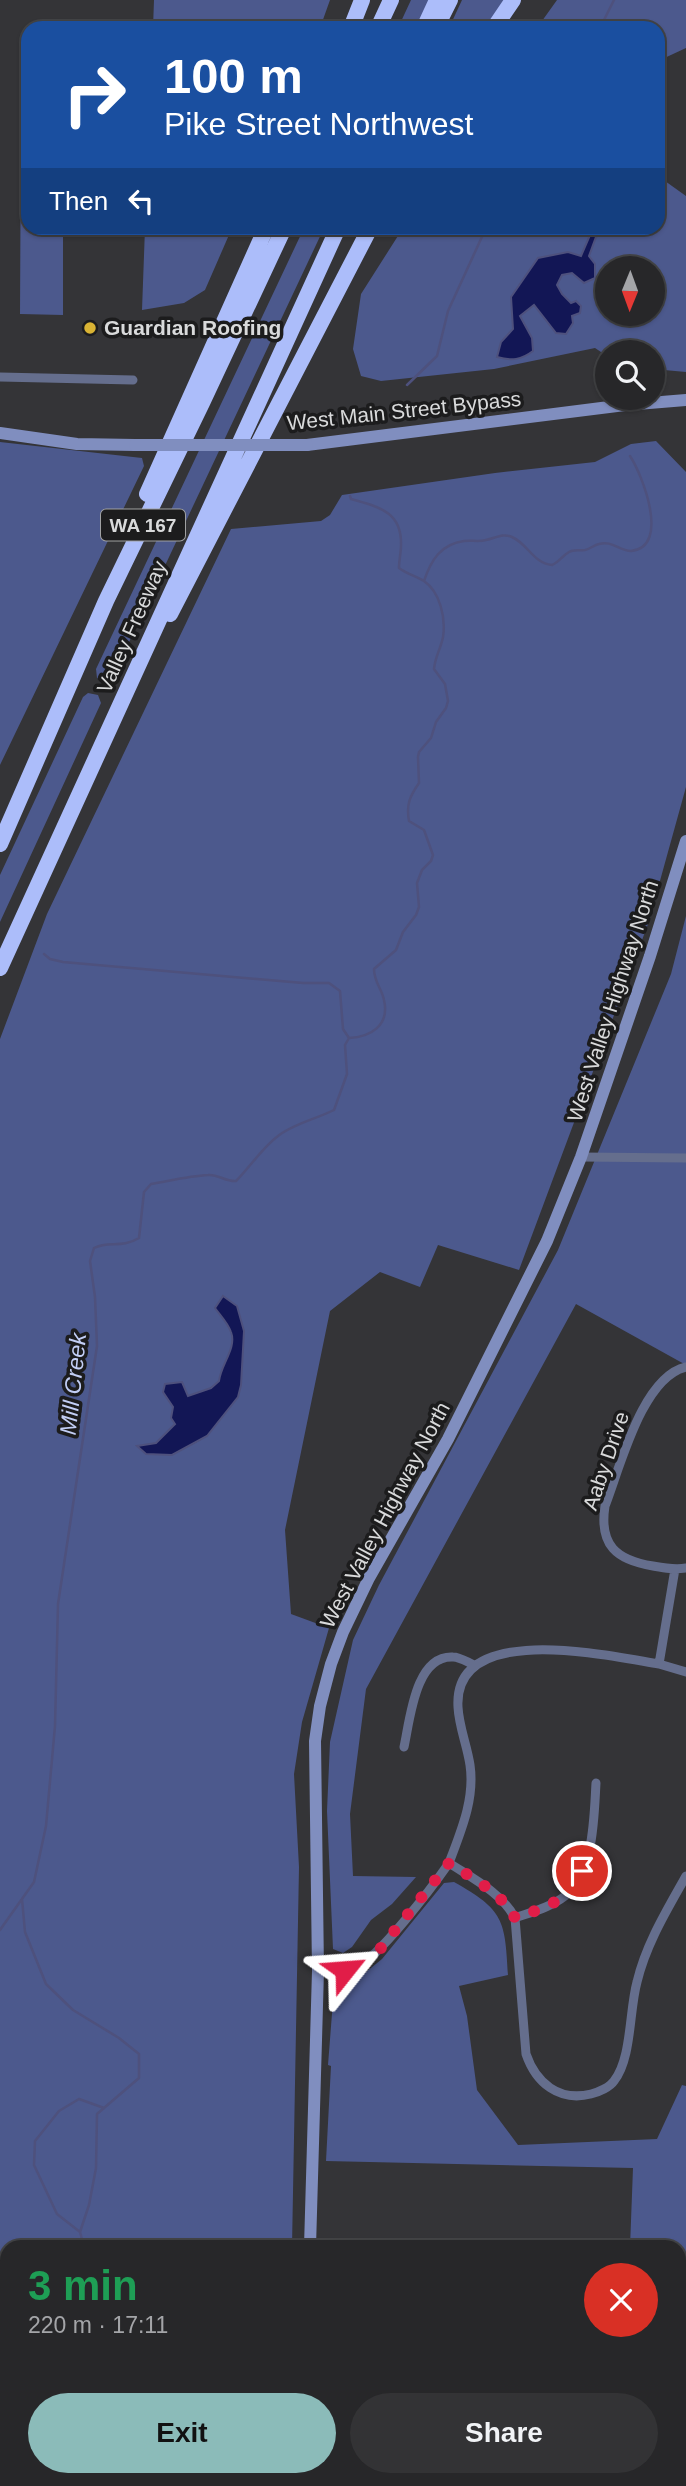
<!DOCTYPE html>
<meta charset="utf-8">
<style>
body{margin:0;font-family:Arial,sans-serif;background:#333335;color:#f1f3f6;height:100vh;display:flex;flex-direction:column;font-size:26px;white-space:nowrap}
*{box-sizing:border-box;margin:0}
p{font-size:23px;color:#a4a5a8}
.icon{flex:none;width:38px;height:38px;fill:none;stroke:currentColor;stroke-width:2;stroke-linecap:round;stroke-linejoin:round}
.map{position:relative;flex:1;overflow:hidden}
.side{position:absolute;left:0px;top:2240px;width:686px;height:247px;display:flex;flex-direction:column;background:#272729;border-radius:21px 21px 0 0;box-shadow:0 2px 5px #0004,0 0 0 2px #434446}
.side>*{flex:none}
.guide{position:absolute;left:21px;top:21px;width:644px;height:214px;border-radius:21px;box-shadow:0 2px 5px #0004,0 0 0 2px #434446;background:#1a4fa0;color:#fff;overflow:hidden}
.needle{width:46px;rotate:181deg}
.buttons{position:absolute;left:595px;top:256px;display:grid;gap:14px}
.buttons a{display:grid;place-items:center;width:70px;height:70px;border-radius:50%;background:#272729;box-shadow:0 2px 5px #0004,0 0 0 2px #434446;font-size:35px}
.pin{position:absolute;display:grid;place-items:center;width:60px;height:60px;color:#fff;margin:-30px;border:4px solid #fff;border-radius:50%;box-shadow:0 2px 7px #0007}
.me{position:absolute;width:77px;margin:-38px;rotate:62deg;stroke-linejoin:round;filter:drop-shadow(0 0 5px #0008)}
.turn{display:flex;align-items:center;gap:24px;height:147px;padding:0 28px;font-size:32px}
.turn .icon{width:91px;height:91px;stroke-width:2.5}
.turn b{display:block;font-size:49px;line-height:60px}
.then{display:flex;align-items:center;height:66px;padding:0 28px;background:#0003;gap:14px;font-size:26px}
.round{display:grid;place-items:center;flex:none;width:74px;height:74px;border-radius:37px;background:#333335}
.headline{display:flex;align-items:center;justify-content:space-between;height:119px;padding:0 28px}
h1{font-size:42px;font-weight:800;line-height:52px;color:#1e9e55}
.action{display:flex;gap:14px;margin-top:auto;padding:14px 28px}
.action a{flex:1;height:80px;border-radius:42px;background:#8bbbb9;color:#111;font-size:28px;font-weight:800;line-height:80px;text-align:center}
.action a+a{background:#333335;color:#f1f3f6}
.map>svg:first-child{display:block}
.green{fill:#4c598d;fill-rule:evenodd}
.water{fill:#121655;stroke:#4e517d;stroke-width:2}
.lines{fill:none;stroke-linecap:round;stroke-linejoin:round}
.stream{stroke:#4e517d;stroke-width:2.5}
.minor{stroke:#656e8d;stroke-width:9}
.secondary{stroke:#808ebf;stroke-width:12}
.motorway{stroke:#acbdfa;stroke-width:16}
.secondary-bridge{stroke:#808ebf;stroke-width:12}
.route{stroke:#e11d48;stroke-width:12;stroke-dasharray:0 21.6}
.poi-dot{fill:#d9b334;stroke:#1c1c1d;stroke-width:2.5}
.labels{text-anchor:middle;stroke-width:7;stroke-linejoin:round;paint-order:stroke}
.shield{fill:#1c1c1d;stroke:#a0a1a2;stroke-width:2}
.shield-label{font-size:19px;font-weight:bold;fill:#d9dadb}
.poi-label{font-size:21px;font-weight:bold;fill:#d9dadb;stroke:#1c1c1d;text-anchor:start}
.street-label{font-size:21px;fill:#d9dadb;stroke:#1c1c1d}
.water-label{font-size:23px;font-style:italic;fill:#c2cef5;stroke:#1c1c1d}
</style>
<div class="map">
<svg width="686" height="2486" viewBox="0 0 686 2486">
<rect width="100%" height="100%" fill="#343437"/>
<path class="green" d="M 154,0 L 330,0 L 320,28 L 153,28 Z
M 411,0 L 429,0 L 416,28 L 398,28 Z
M 462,0 L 505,0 L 486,28 L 449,28 Z
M 557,0 L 686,0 L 686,48 L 658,61 L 658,28 L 537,28 Z
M 21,113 L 28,113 L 28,228 L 63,228 L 63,315 L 20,314 Z
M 658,176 L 686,196 L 686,372 L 653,369 L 653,352 L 607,352 L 607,356 L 595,348 L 494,369 L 381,381 L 361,376 L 353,349 L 361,294 L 403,228 L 658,228 ZM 607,268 L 653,268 L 653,313 L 607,313 Z
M 145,228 L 232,228 L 205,290 L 184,303 L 142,310 Z
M 304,228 L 324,228 L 113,676 L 109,681 L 103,682 L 97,678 L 96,669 Z
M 656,441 L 686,472 L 686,787 L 648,924 L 519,1270 L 438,1245 L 420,1287 L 380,1272 L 330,1311 L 285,1530 L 291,1614 L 329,1628 L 302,1722 L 294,1774 L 299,1867 L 292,2247 L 7,2247 L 7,2480 L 281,2480 L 281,2486 L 0,2486 L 0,1039 L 47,914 L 231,529 L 321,521 L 330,515 L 342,495 L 495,473 L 595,462 L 631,444 ZM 224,1297 L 244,1331 L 241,1385 L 238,1397 L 207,1436 L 197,1442 L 172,1455 L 138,1447 L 156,1443 L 175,1424 L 171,1418 L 173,1407 L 163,1392 C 187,1397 199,1398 219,1381 C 221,1364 237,1349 231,1332 C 228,1324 220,1315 215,1308 Z
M 0,442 L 142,458 L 144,466 L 0,765 Z
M 88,693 L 98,695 L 101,703 L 0,922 L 0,875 L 83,697 Z
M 686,916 L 686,1365 L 576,1304 L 366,1689 L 350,1814 L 353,1876 L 416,1877 L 392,1904 L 371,1920 L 352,1947 L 343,1953 L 333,1949 L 327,1811 L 330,1742 L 353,1640 L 379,1585 L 558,1250 L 671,974 Z
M 454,1882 C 504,1910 505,1920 508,1975 L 459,1986 L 467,2016 L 477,2090 L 518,2145 L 657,2139 L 682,2085 L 686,2086 L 686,2367 L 679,2365 L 679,2247 L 630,2247 L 633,2168 L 326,2161 L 331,2066 L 328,2065 L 334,1988 L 341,1982 L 361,1976 L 382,1959 L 444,1883 Z"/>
<path class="water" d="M 589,228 L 609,228 L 596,237 L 589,256 L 595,264 L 595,278 L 584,283 L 572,273 L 562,275 L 557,285 L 562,294 L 571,303 L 576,301 L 581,306 L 580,313 L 572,316 L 573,323 L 566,334 L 556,333 L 534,305 L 520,316 L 532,338 L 533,351 C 521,360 512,361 497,357 L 501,342 L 513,329 L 511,297 L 538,258 L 568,252 L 581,256 L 590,235 Z
M 223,1296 L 237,1306 L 244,1331 L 241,1385 L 238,1397 L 207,1436 L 172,1455 L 146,1454 L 137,1446 L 156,1443 L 175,1424 L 171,1418 L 173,1407 L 163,1392 L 165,1384 L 182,1382 L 188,1396 L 211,1388 L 219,1381 C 221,1364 237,1348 231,1332 C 228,1323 220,1315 215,1308 Z"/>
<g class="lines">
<path class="stream" d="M 600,28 L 614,0
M 407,385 L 437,356 L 448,311 L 486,228
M 424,581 C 431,560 441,544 464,541 C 471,540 479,542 486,540 C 496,538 503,533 512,537 C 528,544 533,563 552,565 C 559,562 562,556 569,552 C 574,549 579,551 585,550 C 590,549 594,545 599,544 C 612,540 619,551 631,551 C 671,547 642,474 630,456
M 44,954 L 50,959 L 63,962 L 303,983 L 329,983 L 340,991 L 343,1029 L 349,1038
M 22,1899 L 25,1932 L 46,1984 L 73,2010 L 119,2038 L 139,2054 L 139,2078 L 97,2114 L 96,2168 L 89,2205 L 80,2232 L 84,2247
M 0,1930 L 34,1882 L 46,1826 L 55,1726 L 58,1604 L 97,1346 L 95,1297 L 90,1261 L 94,1248 C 109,1240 121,1249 139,1238 L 144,1192 L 151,1184 C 169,1181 189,1176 208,1175 C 218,1174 226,1182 236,1181 C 250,1167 262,1148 278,1136 C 293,1124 316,1119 334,1110 L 347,1074 L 345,1045 L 349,1038 C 370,1037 390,1026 384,1000 C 382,989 374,982 374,969 L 396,950 L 403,932 L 416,915 L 419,907 L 417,883 L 422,870 L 431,861 L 433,855 L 424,830 L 409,821 C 406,804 410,796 419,783 L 418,757 L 419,752 L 431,738 L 436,722 L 446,708 L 448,701 L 445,684 L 434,669 C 435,657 441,648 443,637 C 446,618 440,592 424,581 C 416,576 407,574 399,568 C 399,560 401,553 401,545 C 402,511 378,507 351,499 L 350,496
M 80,2232 L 57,2214 L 34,2165 L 35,2141 L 59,2111 L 79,2099 L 104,2108
M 0,2277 L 7,2273
M 241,2480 L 242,2486"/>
<path class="minor" d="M 0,377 L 133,380
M 581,1157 L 686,1158
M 686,1367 C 642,1377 620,1468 605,1506 C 599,1545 616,1560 653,1566 C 664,1568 674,1570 686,1568
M 675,1569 L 659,1664 L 686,1672
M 659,1664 C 609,1656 453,1620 458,1707 C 459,1727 467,1745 470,1765 C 475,1799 461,1831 449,1863 C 472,1878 502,1893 515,1918 L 526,2054 C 536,2083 559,2102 591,2094 C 599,2092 610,2087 614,2081 C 632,2058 629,2011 637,1982 C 646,1944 667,1910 686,1876
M 404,1747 C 410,1720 415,1655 453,1657 C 460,1657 467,1662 474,1665
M 515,1918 C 532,1912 551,1907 565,1896 C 594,1874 594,1816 596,1783
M 318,1971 C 330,1971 343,1972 355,1968 C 378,1959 433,1886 449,1863
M 679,2478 L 686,2478"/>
<path class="secondary" d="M 0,433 L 77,444 L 135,445
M 307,445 L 625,405 L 686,400
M 310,2247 L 318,1971 L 315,1741 L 320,1706 L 331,1664 L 343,1632 L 369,1578 L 448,1439 L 547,1241 L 581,1157 L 650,956 L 686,841
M 305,2486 L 305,2480"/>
<path class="motorway" d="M 351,28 L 362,0
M 378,28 L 391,0
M 424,28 L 437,0
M 436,28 L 450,0
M 494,28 L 513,0
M 147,494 L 266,228
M 170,614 L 370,228
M 0,844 L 106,601 L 202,403 L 284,228
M 0,968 L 338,228"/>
<path class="secondary-bridge" d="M 135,445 L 307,445"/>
</g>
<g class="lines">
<path class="route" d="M 345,1970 L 365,1963 L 376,1954 L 449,1863 C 472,1878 502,1893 515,1918 C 543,1908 570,1901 582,1871"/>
</g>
<circle class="poi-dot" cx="90" cy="328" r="7"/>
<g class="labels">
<rect class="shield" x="101" y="509.5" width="84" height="31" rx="5"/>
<g class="shield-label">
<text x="143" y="532">WA 167</text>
</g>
<g class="poi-label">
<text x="104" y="335">Guardian Roofing</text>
</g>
<g class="street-label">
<text transform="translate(404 411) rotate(-6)" y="7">West Main Street Bypass</text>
<text transform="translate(132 627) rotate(-66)" y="7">Valley Freeway</text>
<text transform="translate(613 1001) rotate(-72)" y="7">West Valley Highway North</text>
<text transform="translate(606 1461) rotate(-71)" y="7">Aaby Drive</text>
<text transform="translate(385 1515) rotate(-62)" y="7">West Valley Highway North</text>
</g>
<g class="water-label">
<text transform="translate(73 1384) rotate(-84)" y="8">Mill Creek</text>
</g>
</g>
</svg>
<div class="buttons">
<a><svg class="needle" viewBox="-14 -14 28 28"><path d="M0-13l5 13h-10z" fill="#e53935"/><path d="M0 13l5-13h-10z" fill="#a4a5a8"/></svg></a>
<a><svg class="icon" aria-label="search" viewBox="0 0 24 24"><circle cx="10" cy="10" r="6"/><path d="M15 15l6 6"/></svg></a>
</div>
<div class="pin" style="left:582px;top:1871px;background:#d93025"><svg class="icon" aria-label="arrive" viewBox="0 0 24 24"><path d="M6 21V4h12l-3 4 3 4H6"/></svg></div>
<svg class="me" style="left:345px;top:1970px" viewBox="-20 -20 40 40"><path d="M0-17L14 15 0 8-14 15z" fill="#e11d48" stroke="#fff" stroke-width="4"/></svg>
<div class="guide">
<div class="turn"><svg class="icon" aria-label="right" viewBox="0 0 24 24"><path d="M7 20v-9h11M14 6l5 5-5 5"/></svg><div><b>100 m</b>Pike Street Northwest</div></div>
<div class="then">Then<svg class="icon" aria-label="left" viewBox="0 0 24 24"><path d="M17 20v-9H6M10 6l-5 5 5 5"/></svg></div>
</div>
<section class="side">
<div class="headline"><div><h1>3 min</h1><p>220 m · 17:11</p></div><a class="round" style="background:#d93025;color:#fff"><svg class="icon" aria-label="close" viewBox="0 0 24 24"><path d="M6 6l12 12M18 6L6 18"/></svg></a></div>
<div class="action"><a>Exit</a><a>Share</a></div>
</section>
</div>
